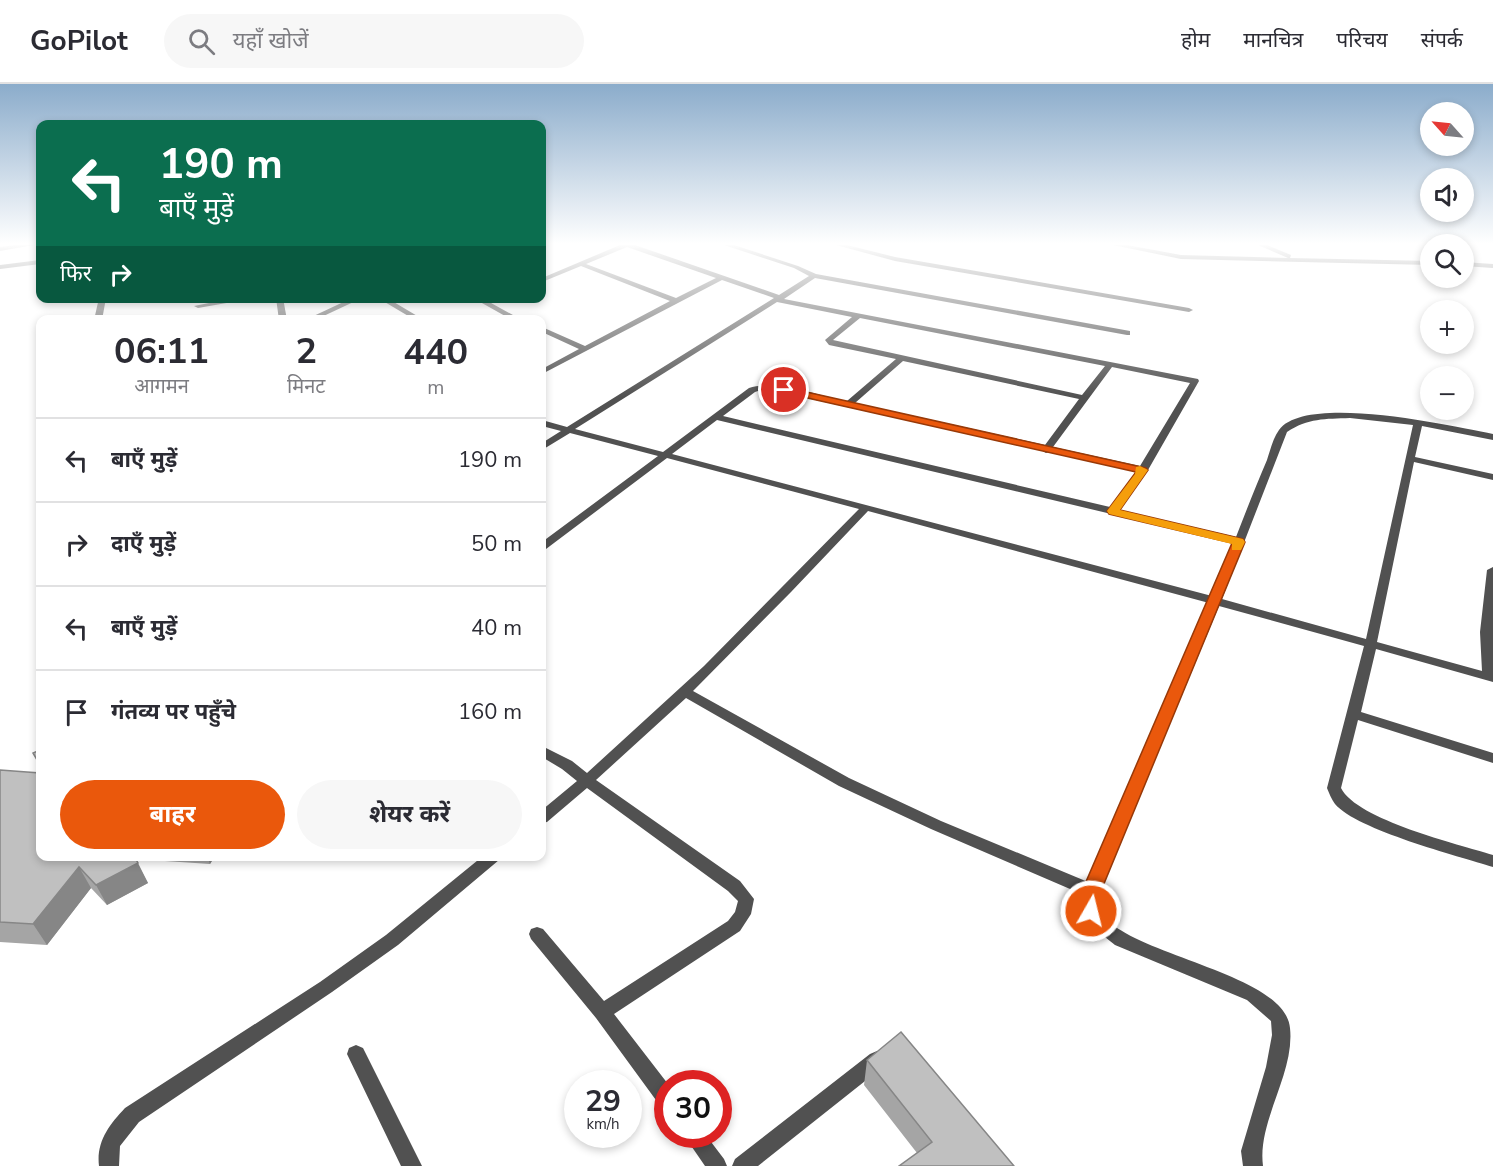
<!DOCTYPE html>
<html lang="hi">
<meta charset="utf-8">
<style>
body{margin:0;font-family:"Nunito Sans","Noto Sans Devanagari",sans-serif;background:#f7f7f7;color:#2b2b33;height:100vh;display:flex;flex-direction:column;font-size:22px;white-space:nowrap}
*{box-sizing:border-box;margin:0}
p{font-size:20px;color:#7c7c81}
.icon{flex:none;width:33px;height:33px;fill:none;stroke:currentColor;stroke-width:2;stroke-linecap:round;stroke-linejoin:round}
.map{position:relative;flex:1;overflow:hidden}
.drawer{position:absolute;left:36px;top:231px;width:510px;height:546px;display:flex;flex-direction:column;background:#fff;border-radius:12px;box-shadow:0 3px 9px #0003}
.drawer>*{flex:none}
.guide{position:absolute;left:36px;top:36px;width:510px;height:183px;border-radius:12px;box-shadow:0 3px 9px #0003;background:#0b6e4f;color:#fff;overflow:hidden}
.needle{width:39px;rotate:297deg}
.tools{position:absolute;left:1420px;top:18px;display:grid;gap:12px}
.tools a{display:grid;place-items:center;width:54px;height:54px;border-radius:50%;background:#fff;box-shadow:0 3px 9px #0003;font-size:30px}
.speed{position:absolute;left:564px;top:986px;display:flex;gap:12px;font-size:30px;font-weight:700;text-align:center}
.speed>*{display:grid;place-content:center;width:78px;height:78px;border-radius:50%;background:#fff;box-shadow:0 3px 9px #0003;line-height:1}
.speed small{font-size:15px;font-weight:400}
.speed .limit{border:9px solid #d22;background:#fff;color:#111}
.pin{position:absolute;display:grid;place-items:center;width:51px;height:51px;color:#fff;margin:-26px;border:3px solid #fff;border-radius:50%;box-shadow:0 2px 6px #0007}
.me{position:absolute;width:66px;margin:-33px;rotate:8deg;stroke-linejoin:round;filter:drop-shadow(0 0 4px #0008)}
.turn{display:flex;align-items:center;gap:21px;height:126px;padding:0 24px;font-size:27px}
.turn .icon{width:78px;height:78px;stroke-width:2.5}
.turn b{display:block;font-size:42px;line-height:51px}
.then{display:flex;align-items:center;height:57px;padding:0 24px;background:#0003;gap:12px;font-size:22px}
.eta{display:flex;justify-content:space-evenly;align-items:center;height:102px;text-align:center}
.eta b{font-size:36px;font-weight:700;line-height:42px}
.button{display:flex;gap:12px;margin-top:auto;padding:12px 24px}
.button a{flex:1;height:69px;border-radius:36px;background:#ea580c;color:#fff;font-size:24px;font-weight:700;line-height:69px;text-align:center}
.button a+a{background:#f7f7f7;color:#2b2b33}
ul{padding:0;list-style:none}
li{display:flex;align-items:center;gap:18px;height:84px;padding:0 24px;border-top:2px solid #e1e1e2}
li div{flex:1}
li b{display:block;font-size:22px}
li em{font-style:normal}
header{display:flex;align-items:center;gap:36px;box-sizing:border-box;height:84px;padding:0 30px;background:#fff;border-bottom:2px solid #e1e1e2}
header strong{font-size:28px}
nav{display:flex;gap:33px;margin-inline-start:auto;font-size:21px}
.search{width:420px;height:54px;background:#f7f7f7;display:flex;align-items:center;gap:15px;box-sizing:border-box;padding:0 21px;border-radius:33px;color:#7c7c81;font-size:22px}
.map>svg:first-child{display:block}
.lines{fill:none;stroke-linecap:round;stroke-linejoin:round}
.minor{fill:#515151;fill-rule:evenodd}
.wall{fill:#a5a5a5}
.shaded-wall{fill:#868686}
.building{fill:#c0c0c0;stroke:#868686;stroke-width:1.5}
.route{fill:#ea580c;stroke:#983908;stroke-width:1.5}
.slow{fill:#f59e0b}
</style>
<header>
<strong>GoPilot</strong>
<div class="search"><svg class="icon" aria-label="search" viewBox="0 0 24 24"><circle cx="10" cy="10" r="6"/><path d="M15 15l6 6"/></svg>यहाँ खोजें</div>
<nav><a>होम</a><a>मानचित्र</a><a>परिचय</a><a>संपर्क</a></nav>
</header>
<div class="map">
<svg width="1493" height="1082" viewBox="0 0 1493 1082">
<rect width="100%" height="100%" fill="#fff"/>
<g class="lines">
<path class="minor" d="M 15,161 L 34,161 L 0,167 L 0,163 Z
M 620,161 L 635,161 L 779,211 L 809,192 L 794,184 L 724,161 L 734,161 L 798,182 L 816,190 L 1130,247 L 1130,251 L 1127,251 L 815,194 L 784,215 L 1198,295 L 1199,297 L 1148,386 L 1119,426 L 1236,453 C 1246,427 1256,402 1267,376 C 1270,367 1273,354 1279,346 C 1306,309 1452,342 1493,350 L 1493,356 L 1422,342 L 1415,373 L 1493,390 L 1493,396 L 1414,378 L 1377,558 L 1482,587 L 1480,548 L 1487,486 L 1493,483 L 1493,598 L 1376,565 L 1361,628 L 1493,669 L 1493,679 L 1358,636 L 1341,704 C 1357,736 1458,760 1493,771 L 1493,783 C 1458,772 1357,746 1335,720 C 1332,716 1329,709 1327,704 L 1364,562 L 1219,522 L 1100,807 L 1103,832 C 1138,873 1285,890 1290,944 C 1295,990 1257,1037 1263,1082 L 1243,1082 L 1241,1067 L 1266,983 L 1272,951 L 1271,937 L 1247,916 L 1115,861 L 1091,842 L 1085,825 L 1084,811 L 931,745 L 839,702 L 686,614 L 596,696 L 740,797 L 754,815 L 751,830 L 740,847 L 614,930 L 668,1000 L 668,1025 L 661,1023 L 596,934 L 531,855 L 529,850 L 531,845 L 537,843 L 543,845 L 604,917 L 728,837 L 735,828 L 738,817 L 728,807 L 587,704 L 547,738 L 542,739 L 542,726 L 577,697 L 562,685 L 542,673 L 542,662 L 572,677 L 587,689 L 704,582 L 859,425 L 667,374 L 546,465 L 542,466 L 542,458 L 658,372 L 570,349 L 542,366 L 542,359 L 561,347 L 542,342 L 542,336 L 567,343 L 774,214 L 722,196 L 542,290 L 542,285 L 579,265 L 542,248 L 542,243 L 585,262 L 670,217 L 581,182 L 542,198 L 542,194 ZM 627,163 L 716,194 L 676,214 L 586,180 ZM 777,218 L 852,233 L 825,256 L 829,261 L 896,275 L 847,317 C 820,312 774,295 749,304 L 663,368 L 575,345 ZM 860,234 L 1105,282 L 1082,311 L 833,256 ZM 903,277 L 1079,315 L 1045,361 L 855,319 ZM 1112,283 L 1190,299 L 1140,382 L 1053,363 ZM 761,306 L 784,309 L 1041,366 L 1046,369 L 1049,368 L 1137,387 L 1110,423 L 723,332 L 755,308 ZM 1350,334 L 1413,341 L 1366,555 L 1222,515 L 1287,348 C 1308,334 1325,335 1350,334 ZM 717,336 L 1233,459 L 1212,512 L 672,370 ZM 868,427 L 1209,519 L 1088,798 L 941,737 L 849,694 L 693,607 L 791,508 Z
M 836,161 L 847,161 L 895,173 L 1189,224 L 1193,226 L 1189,228 L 895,177 Z
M 1113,161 L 1127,161 L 1181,171 L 1288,174 L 1258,161 L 1267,161 L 1291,171 L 1290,174 L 1431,177 L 1431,181 L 1181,175 Z
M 40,176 L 40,180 L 0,185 L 0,181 Z
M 1464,178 L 1493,180 L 1493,184 L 1464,182 Z
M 99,214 L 106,214 L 102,236 L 94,236 Z
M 234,214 L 255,214 L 198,224 L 194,222 Z
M 276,214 L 283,214 L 287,236 L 279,236 Z
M 352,214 L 362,214 L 315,236 L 305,236 Z
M 378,214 L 387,214 L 424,236 L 415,236 Z
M 473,214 L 482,214 L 522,236 L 512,236 Z
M 483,772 L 501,772 L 499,776 L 398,861 L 332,908 L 139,1038 L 120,1062 L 119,1082 L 99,1082 C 96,1058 109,1041 125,1024 L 320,898 L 386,851 Z
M 356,961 L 363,964 L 422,1082 L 401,1082 L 347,970 L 349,964 Z
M 877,967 L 884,970 L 886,976 L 884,982 L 758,1082 L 732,1082 L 735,1075 L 870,970 Z
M 683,1050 L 705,1050 L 724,1075 L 727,1082 L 705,1082 Z"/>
</g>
<path class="wall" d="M 0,686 L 40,772 L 215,772 L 210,780 L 135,775 L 148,799 L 107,821 L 91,804 L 47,861 L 0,858 Z
M 867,976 L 1014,1082 L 917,1069 L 864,1001 Z"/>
<path class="shaded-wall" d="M 207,772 L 215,772 L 210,780 Z
M 138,779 L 148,799 L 107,821 L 96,801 Z
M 79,783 L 91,804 L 47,861 L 33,840 Z"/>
<path class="building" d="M 40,666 L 40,681 L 33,669 Z
M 0,686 L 40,689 L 40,772 L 134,772 L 138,779 L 96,801 L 79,783 L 33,840 L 0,838 Z
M 901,948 L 1014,1082 L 899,1082 L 932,1058 L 867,976 Z"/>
<linearGradient id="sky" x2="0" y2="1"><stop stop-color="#8baccb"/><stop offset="0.51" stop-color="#fff"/><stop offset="1" stop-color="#fff" stop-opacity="0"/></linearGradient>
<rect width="1493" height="313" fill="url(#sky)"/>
<path class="route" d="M 784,303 L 1146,384 L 1148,386 L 1120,426 L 1243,455 L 1245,458 L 1101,807 L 1101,827 L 1098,833 L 1091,835 L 1085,833 L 1082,827 L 1082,807 L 1232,459 L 1109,430 L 1107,427 L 1136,388 L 781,308 L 779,306 Z"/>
<path class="slow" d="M 1140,382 L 1148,386 L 1120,426 L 1243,455 L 1245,458 L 1241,466 L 1232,466 L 1232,460 L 1109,430 L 1107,427 L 1135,390 L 1136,383 Z"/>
</svg>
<div class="tools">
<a><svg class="needle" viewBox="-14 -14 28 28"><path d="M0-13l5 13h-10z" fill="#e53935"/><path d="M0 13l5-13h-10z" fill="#7c7c81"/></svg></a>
<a><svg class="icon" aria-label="sound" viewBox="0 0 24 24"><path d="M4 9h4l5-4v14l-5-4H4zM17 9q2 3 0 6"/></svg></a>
<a><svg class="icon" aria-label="search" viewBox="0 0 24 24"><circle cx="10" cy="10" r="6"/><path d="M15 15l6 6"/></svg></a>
<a>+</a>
<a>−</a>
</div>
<div class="speed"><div>29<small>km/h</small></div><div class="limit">30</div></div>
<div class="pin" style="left:784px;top:306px;background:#d93025"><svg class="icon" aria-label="arrive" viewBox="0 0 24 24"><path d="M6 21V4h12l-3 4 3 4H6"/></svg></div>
<svg class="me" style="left:1091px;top:827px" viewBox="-20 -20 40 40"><circle r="17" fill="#ea580c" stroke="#fff" stroke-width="3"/><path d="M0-11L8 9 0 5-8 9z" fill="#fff"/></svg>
<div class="guide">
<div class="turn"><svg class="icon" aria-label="left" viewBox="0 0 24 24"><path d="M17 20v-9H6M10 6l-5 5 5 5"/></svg><div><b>190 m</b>बाएँ मुड़ें</div></div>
<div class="then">फिर<svg class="icon" aria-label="right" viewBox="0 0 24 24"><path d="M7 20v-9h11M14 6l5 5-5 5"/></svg></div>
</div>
<section class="drawer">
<div class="eta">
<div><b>06:11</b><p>आगमन</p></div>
<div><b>2</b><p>मिनट</p></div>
<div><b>440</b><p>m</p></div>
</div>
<ul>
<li><svg class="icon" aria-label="left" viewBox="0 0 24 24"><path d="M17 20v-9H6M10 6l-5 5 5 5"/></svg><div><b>बाएँ मुड़ें</b></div><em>190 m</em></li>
<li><svg class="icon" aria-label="right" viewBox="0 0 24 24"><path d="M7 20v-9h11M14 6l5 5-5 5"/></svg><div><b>दाएँ मुड़ें</b></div><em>50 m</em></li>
<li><svg class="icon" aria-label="left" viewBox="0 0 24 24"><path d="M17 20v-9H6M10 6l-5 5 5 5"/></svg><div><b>बाएँ मुड़ें</b></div><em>40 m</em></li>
<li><svg class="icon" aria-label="arrive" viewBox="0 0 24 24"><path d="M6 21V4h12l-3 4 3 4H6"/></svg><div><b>गंतव्य पर पहुँचे</b></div><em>160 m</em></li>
</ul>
<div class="button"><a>बाहर</a><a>शेयर करें</a></div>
</section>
</div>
